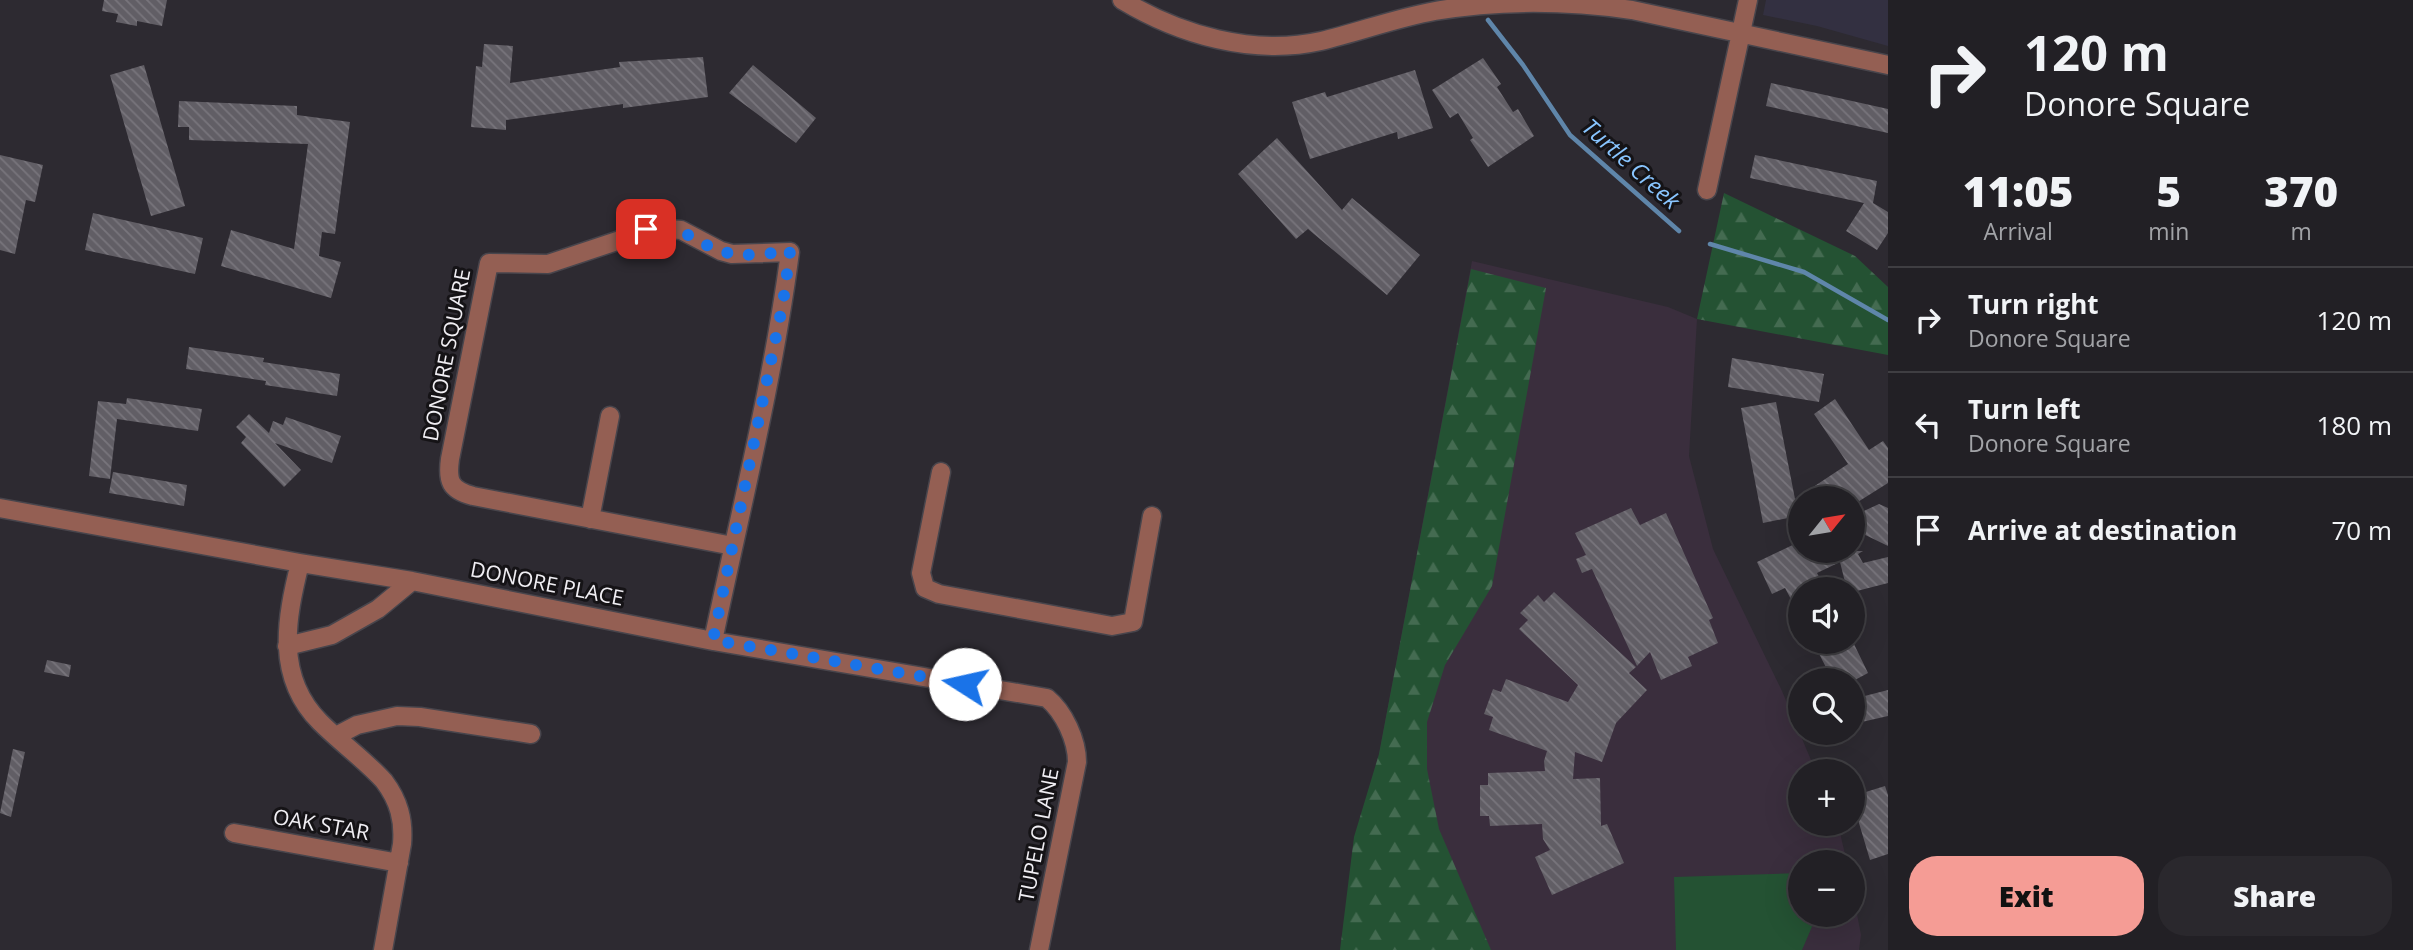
<!DOCTYPE html>
<meta charset="utf-8">
<style>
body{margin:0;font-family:"Open Sans",sans-serif;background:#2a282d;color:#f1f3f6;height:100vh;display:flex;flex-direction:column;font-size:26px;white-space:nowrap}
*{box-sizing:border-box;margin:0}
p{font-size:23px;color:#a2a3a7}
.icon{flex:none;width:38px;height:38px;fill:none;stroke:currentColor;stroke-width:2;stroke-linecap:round;stroke-linejoin:round}
.map{position:relative;flex:1;overflow:hidden}
.side{display:flex;flex-direction:column;background:#222025;width:525px}
.side>*{flex:none}
.hud{background:#222025;color:#f1f3f6;overflow:hidden}
.needle{width:46px;rotate:60deg}
.buttons{position:absolute;left:1788px;top:486px;display:grid;gap:14px}
.buttons a{display:grid;place-items:center;width:77px;height:77px;border-radius:50%;background:#222025;box-shadow:0 7px 28px #0002,0 0 0 2px #3f3e42;font-size:35px}
.pin{position:absolute;display:grid;place-items:center;width:60px;height:60px;color:#fff;margin:-30px;border-radius:14px;box-shadow:0 4px 10px #0006}
.me{position:absolute;width:77px;margin:-38px;rotate:280deg;stroke-linejoin:round;filter:drop-shadow(0 0 5px #0008)}
.turn{display:flex;align-items:center;gap:24px;height:147px;padding:0 21px;font-size:32px}
.turn .icon{width:91px;height:91px;stroke-width:2.5}
.turn b{display:block;font-size:49px;line-height:60px}
.eta{display:flex;justify-content:space-evenly;align-items:center;height:119px;text-align:center}
.eta b{font-size:42px;font-weight:800;line-height:49px}
.action{display:flex;gap:14px;margin-top:auto;padding:14px 21px}
.action a{flex:1;height:80px;border-radius:28px;background:#f59c95;color:#111;font-size:28px;font-weight:800;line-height:80px;text-align:center}
.action a+a{background:#2a282d;color:#f1f3f6}
ul{padding:0;list-style:none}
li{display:flex;align-items:center;gap:21px;height:105px;padding:0 21px;border-top:2px solid #3f3e42}
li div{flex:1}
li b{display:block;font-size:26px}
li em{font-style:normal}
main{display:flex;flex:1;min-height:0}
.map>svg:first-child{display:block}
.commercial{fill:#333041}
.education{fill:#3a2e3d}
.green{fill:#245233}
.forest{fill:url(#forest-firs)}
.lines{fill:none;stroke-linecap:round;stroke-linejoin:round}
.stream{stroke:#5f86aa;stroke-width:4.5}
.building{fill:url(#building-back-hatch)}
.minor-casing{stroke:#48454c;stroke-width:21}
.minor{stroke:#945f53;stroke-width:18}
.route{stroke:#1a73e8;stroke-width:12;stroke-dasharray:0 21.6}
.labels{text-anchor:middle;stroke-width:6;stroke-linejoin:round;paint-order:stroke}
.street-label{font-size:21px;fill:#f0eef3;stroke:#151316}
.water-label{font-size:23px;font-style:italic;fill:#89c5ff;stroke:#151316}
</style>
<main>
<div class="map">
<svg width="1888" height="950" viewBox="0 0 1888 950">
<defs>
<pattern id="forest-firs" width="22" height="20" patternUnits="userSpaceOnUse" patternTransform="scale(1.75)"><rect width="22" height="20" fill="#245233"/><path d="M5 1l3.5 6h-7zM16 11l3.5 6h-7z" fill="#446b51"/></pattern>
<pattern id="building-back-hatch" width="6" height="6" patternUnits="userSpaceOnUse" patternTransform="scale(1.75)"><rect width="6" height="6" fill="#615e65"/><path d="M-1 5l2 2M0 0l6 6M5-1l2 2" fill="none" stroke="#78757c"/></pattern>
</defs>
<rect width="100%" height="100%" fill="#2d2a31"/>
<path class="commercial" d="M 1766,0 L 1888,0 L 1888,46 L 1817,26 L 1763,15 Z"/>
<path class="education" d="M 1472,261 L 1668,307 L 1697,319 L 1689,456 L 1713,549 L 1782,691 L 1816,772 L 1801,772 L 1801,824 L 1838,824 L 1847,863 L 1801,863 L 1801,915 L 1853,915 L 1853,893 L 1861,935 L 1859,950 L 1467,950 L 1379,754 Z"/>
<path class="green" d="M 1801,873 L 1801,915 L 1817,915 L 1802,950 L 1676,950 L 1674,877 Z"/>
<path class="forest" d="M 1724,193 L 1855,256 L 1888,287 L 1888,355 L 1697,319 Z
M 1471,269 L 1546,288 L 1492,586 L 1445,665 L 1427,722 L 1427,769 L 1439,829 L 1491,950 L 1340,950 L 1354,837 L 1379,754 Z"/>
<g class="lines">
<path class="stream" d="M 1488,20 L 1523,65 L 1570,135 L 1679,231
M 1710,244 L 1804,272 L 1888,320"/>
</g>
<path class="building" d="M 104,0 L 167,0 L 162,26 L 137,21 L 137,26 L 116,22 L 118,14 L 102,11 Z
M 484,44 L 513,46 L 510,83 L 620,67 L 619,62 L 703,57 L 708,97 L 623,108 L 623,104 L 506,120 L 506,130 L 471,127 L 476,66 L 482,67 Z
M 1483,58 L 1501,84 L 1497,87 L 1513,112 L 1518,109 L 1534,136 L 1488,167 L 1470,140 L 1473,138 L 1458,113 L 1450,118 L 1432,90 Z
M 144,65 L 185,206 L 151,216 L 110,75 Z
M 753,65 L 816,118 L 796,143 L 729,93 Z
M 1415,70 L 1433,128 L 1398,139 L 1397,132 L 1310,159 L 1292,102 L 1325,92 L 1327,97 Z
M 1771,83 L 1888,109 L 1888,133 L 1766,106 Z
M 179,101 L 297,106 L 297,115 L 350,122 L 335,234 L 322,232 L 319,256 L 341,262 L 331,298 L 221,266 L 231,230 L 294,249 L 308,144 L 189,140 L 189,127 L 178,127 Z
M 1277,138 L 1342,210 L 1352,198 L 1420,255 L 1387,295 L 1308,229 L 1296,239 L 1238,174 Z
M 0,155 L 43,165 L 35,202 L 26,200 L 15,254 L 0,250 Z
M 1755,155 L 1877,181 L 1873,203 L 1888,212 L 1888,233 L 1877,250 L 1846,231 L 1864,203 L 1750,178 Z
M 93,213 L 203,238 L 195,274 L 85,250 Z
M 189,347 L 264,358 L 263,362 L 340,374 L 337,396 L 265,385 L 266,381 L 186,369 Z
M 1732,358 L 1824,374 L 1819,402 L 1728,387 Z
M 127,398 L 202,409 L 198,431 L 117,419 L 110,479 L 89,476 L 98,401 L 126,404 Z
M 1835,399 L 1869,450 L 1883,441 L 1888,448 L 1888,483 L 1853,505 L 1853,499 L 1795,499 L 1798,516 L 1763,523 L 1741,408 L 1776,402 L 1795,499 L 1848,464 L 1814,414 Z
M 249,414 L 269,433 L 273,421 L 283,425 L 286,417 L 341,436 L 332,463 L 275,443 L 301,470 L 284,487 L 241,443 L 246,437 L 236,427 Z
M 113,472 L 187,485 L 184,506 L 109,493 Z
M 1879,504 L 1888,508 L 1888,546 L 1853,529 L 1853,516 Z
M 1631,508 L 1640,525 L 1666,513 L 1713,618 L 1709,620 L 1718,643 L 1688,657 L 1692,666 L 1661,680 L 1650,652 L 1637,666 L 1592,569 L 1582,573 L 1576,559 L 1586,555 L 1575,533 Z
M 1801,541 L 1801,551 L 1863,551 L 1858,554 L 1863,563 L 1888,557 L 1888,583 L 1853,592 L 1847,590 L 1840,562 L 1817,573 L 1826,590 L 1801,590 L 1801,618 L 1785,588 L 1772,594 L 1757,562 Z
M 1554,592 L 1636,667 L 1629,673 L 1647,690 L 1616,723 L 1602,762 L 1575,752 L 1573,779 L 1600,778 L 1601,826 L 1607,824 L 1624,863 L 1552,895 L 1535,857 L 1550,850 L 1543,839 L 1542,824 L 1490,826 L 1489,816 L 1480,816 L 1480,785 L 1488,785 L 1488,773 L 1545,771 L 1544,761 L 1547,751 L 1489,730 L 1493,717 L 1484,714 L 1493,689 L 1501,692 L 1506,679 L 1568,702 L 1578,685 L 1519,629 L 1528,620 L 1520,613 L 1538,595 L 1544,602 Z
M 1813,642 L 1853,642 L 1868,673 L 1853,681 L 1833,681 Z
M 47,660 L 71,665 L 69,677 L 44,672 Z
M 1888,690 L 1888,716 L 1853,724 L 1853,699 Z
M 13,749 L 25,752 L 11,817 L 0,813 Z
M 1885,786 L 1888,795 L 1888,854 L 1870,860 L 1853,803 L 1853,796 Z"/>
<g class="lines">
<g class="minor-casing">
<path id="minor" d="M 1122,0 C 1180,35 1253,56 1321,41 C 1359,32 1396,18 1435,11 C 1499,0 1568,1 1632,10 L 1888,65
M 1707,190 L 1748,0
M 941,472 L 921,573 L 925,588 L 939,594 L 1112,626 L 1133,622 L 1152,516
M 0,508 L 300,563 L 412,581 L 713,641 L 1047,698 C 1064,712 1077,740 1077,762 L 1039,950
M 590,519 L 610,416
M 300,563 C 286,619 275,677 320,722 C 341,743 365,760 384,781 C 399,801 404,820 402,844 L 383,950
M 713,641 C 740,512 773,382 790,252 L 732,254 L 721,251 L 681,230 L 656,228 L 548,264 L 489,263 L 450,459 C 447,481 450,490 473,496 L 733,546
M 287,646 L 332,635 L 378,609 L 412,581
M 336,736 L 357,725 L 397,716 L 420,717 L 531,734
M 234,833 L 399,863"/>
</g>
<use href="#minor" class="minor"/>
</g>
<g class="lines">
<path class="route" d="M 646,229 C 685,224 692,242 724,252 C 745,258 769,253 790,251 L 783,303 L 713,640 L 965,684"/>
</g>
<g class="labels">
<g class="street-label">
<text transform="translate(447 355) rotate(-79)" y="7">DONORE SQUARE</text>
<text transform="translate(547 584) rotate(11)" y="7">DONORE PLACE</text>
<text transform="translate(321 825) rotate(10)" y="7">OAK STAR</text>
<text transform="translate(1039 835) rotate(-79)" y="7">TUPELO LANE</text>
</g>
<g class="water-label">
<text transform="translate(1631 164) rotate(42)" y="8">Turtle Creek</text>
</g>
</g>
</svg>
<div class="buttons">
<a><svg class="needle" viewBox="-14 -14 28 28"><path d="M0-13l5 13h-10z" fill="#e53935"/><path d="M0 13l5-13h-10z" fill="#a2a3a7"/></svg></a>
<a><svg class="icon" aria-label="sound" viewBox="0 0 24 24"><path d="M4 9h4l5-4v14l-5-4H4zM17 9q2 3 0 6"/></svg></a>
<a><svg class="icon" aria-label="search" viewBox="0 0 24 24"><circle cx="10" cy="10" r="6"/><path d="M15 15l6 6"/></svg></a>
<a>+</a>
<a>−</a>
</div>
<div class="pin" style="left:646px;top:229px;background:#d93025"><svg class="icon" aria-label="arrive" viewBox="0 0 24 24"><path d="M6 21V4h12l-3 4 3 4H6"/></svg></div>
<svg class="me" style="left:965px;top:684px" viewBox="-20 -20 40 40"><circle r="19" fill="#fff"/><path d="M0-13L10 11 0 6-10 11z" fill="#1a73e8"/></svg>
</div>
<section class="side">
<div class="hud">
<div class="turn"><svg class="icon" aria-label="right" viewBox="0 0 24 24"><path d="M7 20v-9h11M14 6l5 5-5 5"/></svg><div><b>120 m</b>Donore Square</div></div>
</div>
<div class="eta">
<div><b>11:05</b><p>Arrival</p></div>
<div><b>5</b><p>min</p></div>
<div><b>370</b><p>m</p></div>
</div>
<ul>
<li><svg class="icon" aria-label="right" viewBox="0 0 24 24"><path d="M7 20v-9h11M14 6l5 5-5 5"/></svg><div><b>Turn right</b><p>Donore Square</p></div><em>120 m</em></li>
<li><svg class="icon" aria-label="left" viewBox="0 0 24 24"><path d="M17 20v-9H6M10 6l-5 5 5 5"/></svg><div><b>Turn left</b><p>Donore Square</p></div><em>180 m</em></li>
<li><svg class="icon" aria-label="arrive" viewBox="0 0 24 24"><path d="M6 21V4h12l-3 4 3 4H6"/></svg><div><b>Arrive at destination</b></div><em>70 m</em></li>
</ul>
<div class="action"><a>Exit</a><a>Share</a></div>
</section>
</main>
